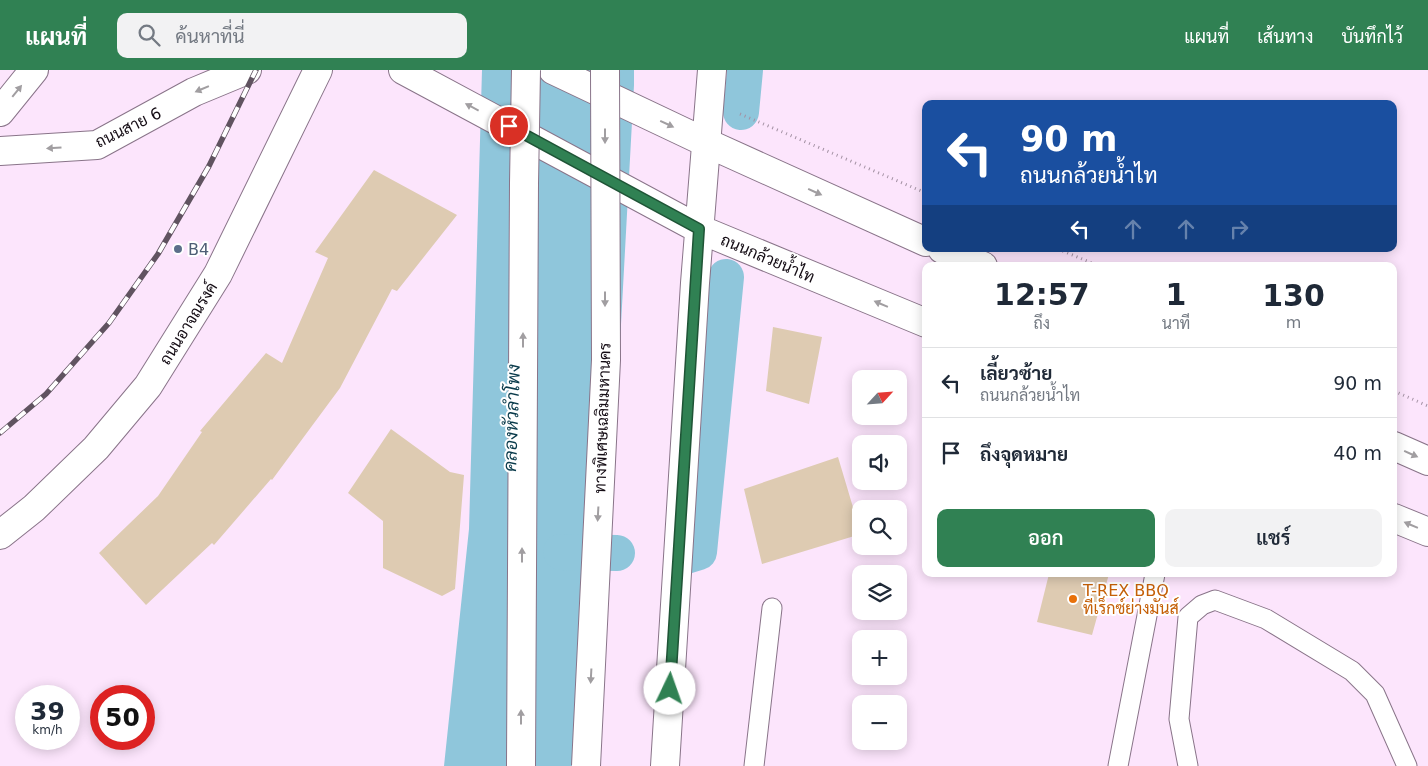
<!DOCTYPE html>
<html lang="th">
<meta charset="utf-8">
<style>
body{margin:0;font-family:"DejaVu Sans",Sarabun,sans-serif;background:#f2f2f3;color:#1f2937;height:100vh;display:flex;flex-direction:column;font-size:19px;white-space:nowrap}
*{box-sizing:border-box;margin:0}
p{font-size:16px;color:#747a83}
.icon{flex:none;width:28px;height:28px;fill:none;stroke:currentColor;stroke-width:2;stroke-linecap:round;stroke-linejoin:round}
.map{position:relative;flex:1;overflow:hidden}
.side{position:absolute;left:922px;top:192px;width:475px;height:315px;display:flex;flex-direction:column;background:#fff;border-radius:10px;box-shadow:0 2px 12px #0003}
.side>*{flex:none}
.hud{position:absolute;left:922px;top:30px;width:475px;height:152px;border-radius:10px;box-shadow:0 2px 12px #0003;background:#1a4fa0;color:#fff;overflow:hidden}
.needle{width:32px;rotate:64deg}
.fabs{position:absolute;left:852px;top:300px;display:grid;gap:10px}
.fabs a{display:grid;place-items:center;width:55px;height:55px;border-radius:10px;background:#fff;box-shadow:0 2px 12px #0003;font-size:25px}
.speed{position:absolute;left:15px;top:615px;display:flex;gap:10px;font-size:25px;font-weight:700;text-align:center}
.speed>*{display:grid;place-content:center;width:65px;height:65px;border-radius:50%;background:#fff;box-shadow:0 2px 12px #0003;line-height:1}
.speed small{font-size:12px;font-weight:400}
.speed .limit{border:8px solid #d22;background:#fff;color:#111}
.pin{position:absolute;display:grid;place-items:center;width:42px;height:42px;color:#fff;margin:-21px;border:2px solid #fff;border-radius:50%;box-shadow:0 1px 5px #0007}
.me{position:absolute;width:55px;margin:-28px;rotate:3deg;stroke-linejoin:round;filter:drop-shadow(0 0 4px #0008)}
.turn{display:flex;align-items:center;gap:18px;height:105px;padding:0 15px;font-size:22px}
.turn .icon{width:65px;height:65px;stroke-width:2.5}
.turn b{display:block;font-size:35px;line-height:42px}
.lanes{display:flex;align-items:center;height:48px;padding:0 15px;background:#0003;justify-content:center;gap:25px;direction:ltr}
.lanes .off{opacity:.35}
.eta{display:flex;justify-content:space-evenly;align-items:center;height:85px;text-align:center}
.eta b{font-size:30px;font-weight:600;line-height:35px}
.cta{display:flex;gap:10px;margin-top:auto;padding:10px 15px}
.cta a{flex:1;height:58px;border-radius:10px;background:#308153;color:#fff;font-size:20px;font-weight:600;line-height:58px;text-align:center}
.cta a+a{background:#f2f2f3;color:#1f2937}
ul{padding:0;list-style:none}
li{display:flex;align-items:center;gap:15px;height:70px;padding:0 15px;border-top:1px solid #e0e1e3}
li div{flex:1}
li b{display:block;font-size:19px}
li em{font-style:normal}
header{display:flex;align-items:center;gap:30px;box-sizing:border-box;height:70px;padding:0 25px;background:#308153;color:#fff}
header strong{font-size:24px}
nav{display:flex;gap:28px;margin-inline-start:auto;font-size:18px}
.search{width:350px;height:45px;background:#f2f2f3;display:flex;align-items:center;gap:12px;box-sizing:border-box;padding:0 18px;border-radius:10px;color:#747a83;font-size:19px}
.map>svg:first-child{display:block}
.water{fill:#8fc6db}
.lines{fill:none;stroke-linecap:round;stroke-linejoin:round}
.canal{stroke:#8fc6db;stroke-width:36}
.building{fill:#decbb2}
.lane-casing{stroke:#897489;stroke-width:21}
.street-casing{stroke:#897489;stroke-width:30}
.secondary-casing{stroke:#897489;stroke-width:30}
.highway-casing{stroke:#897489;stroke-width:30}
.path{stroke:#a391a3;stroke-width:3;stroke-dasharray:1 4;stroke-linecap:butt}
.lane{stroke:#fff;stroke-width:19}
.street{stroke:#fff;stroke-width:28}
.secondary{stroke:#fff;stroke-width:28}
.highway{stroke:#fff;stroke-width:28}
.rail-casing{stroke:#605360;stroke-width:5.5}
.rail{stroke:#fff;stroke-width:4;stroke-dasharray:11;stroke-linecap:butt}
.highway-bridge-casing{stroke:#897489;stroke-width:30;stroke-linecap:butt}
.highway-bridge{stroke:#fff;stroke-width:28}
.oneway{fill:#a19ea1}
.route-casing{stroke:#1f5436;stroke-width:12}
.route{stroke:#308153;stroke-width:9}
.service-dot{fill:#5c6f8a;stroke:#fff;stroke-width:2}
.food-dot{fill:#e8710a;stroke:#fff;stroke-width:2}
.labels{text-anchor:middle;stroke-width:4;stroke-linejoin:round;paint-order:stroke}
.street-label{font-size:16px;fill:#140c14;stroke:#fff}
.service-label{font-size:16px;fill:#4e5e75;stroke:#fff;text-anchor:start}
.food-label{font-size:16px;fill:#c56008;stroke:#fff;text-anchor:start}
.water-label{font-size:18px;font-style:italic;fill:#0a3b4b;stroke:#fff}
</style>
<header>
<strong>แผนที่</strong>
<div class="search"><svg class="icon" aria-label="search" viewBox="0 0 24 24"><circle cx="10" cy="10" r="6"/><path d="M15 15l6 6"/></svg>ค้นหาที่นี่</div>
<nav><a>แผนที่</a><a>เส้นทาง</a><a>บันทึกไว้</a></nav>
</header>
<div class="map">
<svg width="1428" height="696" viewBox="0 0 1428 696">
<rect width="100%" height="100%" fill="#fce5fc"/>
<path class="water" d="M 482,0 L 634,0 L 634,15 L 597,696 L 444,696 L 469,459 Z"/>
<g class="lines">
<path class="canal" d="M 741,42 L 745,0
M 561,482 L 617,483
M 686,486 L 699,482 L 726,207"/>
</g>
<path class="building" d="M 374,100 L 457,145 L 397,221 L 392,219 L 340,318 L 272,410 L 271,409 L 214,475 L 212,473 L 146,535 L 99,483 L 158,426 L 202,362 L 200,361 L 266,283 L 282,293 L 328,188 L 315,182 Z
M 773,257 L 822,267 L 809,334 L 766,321 Z
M 391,359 L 450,402 L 464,405 L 455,519 L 442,526 L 383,498 L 383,451 L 348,423 Z
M 838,387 L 861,464 L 762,494 L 744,419 Z
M 1049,504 L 1109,504 L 1092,565 L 1037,552 Z"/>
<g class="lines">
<g class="lane-casing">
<path id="lane" d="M 754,696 L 772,538
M 1118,696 L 1155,504
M 1188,696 L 1179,649 L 1188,547 L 1202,535 L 1215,530 L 1266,549 L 1352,601 L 1375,624 L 1407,696"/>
</g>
<g class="street-casing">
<path id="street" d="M 0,42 L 34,0
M 0,81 L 97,75 L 194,22 L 247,0"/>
</g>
<g class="secondary-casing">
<path id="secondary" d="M 403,0 L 699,159 L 926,253
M 553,0 L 707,73 L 926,172
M 942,179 L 983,196
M 1394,376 L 1428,391
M 1394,448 L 1428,462
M 0,465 L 34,438 L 96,378 L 148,316 L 218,204 L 318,0
M 665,696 L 695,213 L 712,0"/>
</g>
<g class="highway-casing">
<path id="highway" d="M 521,696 L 524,113"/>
</g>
<path class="path" d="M 740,44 L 926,123
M 1058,179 L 1099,196
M 1394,321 L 1428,336"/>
<use href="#lane" class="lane"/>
<use href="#street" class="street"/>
<use href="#secondary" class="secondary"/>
<use href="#highway" class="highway"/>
<g class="rail-casing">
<path id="rail" d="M 0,363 L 46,324 L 109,253 L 158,184 L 209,96 L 256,0"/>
</g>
<use href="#rail" class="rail"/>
<g class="highway-bridge-casing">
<path id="highway-bridge" d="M 524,113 L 526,0
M 586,696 L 606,290 L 605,0"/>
</g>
<use href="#highway-bridge" class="highway-bridge"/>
</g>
<defs><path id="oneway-solid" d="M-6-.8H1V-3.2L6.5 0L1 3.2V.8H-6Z" transform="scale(1.25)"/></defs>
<g class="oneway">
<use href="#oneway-solid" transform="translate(202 19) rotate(157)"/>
<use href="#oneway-solid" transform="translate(17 21) rotate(-51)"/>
<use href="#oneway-solid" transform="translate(472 37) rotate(-152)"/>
<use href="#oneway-solid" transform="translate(667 54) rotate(25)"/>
<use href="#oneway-solid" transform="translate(605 66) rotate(90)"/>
<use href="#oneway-solid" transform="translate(54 78) rotate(176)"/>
<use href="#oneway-solid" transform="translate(815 122) rotate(24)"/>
<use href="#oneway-solid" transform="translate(605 229) rotate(90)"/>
<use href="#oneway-solid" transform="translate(881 234) rotate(-157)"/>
<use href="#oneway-solid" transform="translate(523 270) rotate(-90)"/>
<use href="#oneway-solid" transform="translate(1411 384) rotate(24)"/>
<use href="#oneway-solid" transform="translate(598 444) rotate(93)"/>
<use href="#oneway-solid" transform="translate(1411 455) rotate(-157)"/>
<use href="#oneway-solid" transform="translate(522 485) rotate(-90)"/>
<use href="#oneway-solid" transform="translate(591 606) rotate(93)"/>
<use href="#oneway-solid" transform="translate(521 647) rotate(-90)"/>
</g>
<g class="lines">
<g class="route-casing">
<path id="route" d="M 509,56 L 699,159 L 670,619"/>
</g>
<use href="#route" class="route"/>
</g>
<circle class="service-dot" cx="178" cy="179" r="5"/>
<circle class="food-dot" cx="1073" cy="529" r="5"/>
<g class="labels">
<g class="street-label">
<text transform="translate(128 57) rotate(-26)" y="6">ถนนสาย 6</text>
<text transform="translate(768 188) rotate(23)" y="6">ถนนกล้วยน้ำไท</text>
<text transform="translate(188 253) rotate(-58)" y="6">ถนนอาจณรงค์</text>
<text transform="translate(602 348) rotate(-88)" y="6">ทางพิเศษเฉลิมมหานคร</text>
</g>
<g class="service-label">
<text x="188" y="185">B4</text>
</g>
<g class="food-label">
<text x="1083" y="526">T-REX BBQ<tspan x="1083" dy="18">ทีเร็กซ์ย่างมันส์</tspan></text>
</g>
<g class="water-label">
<text transform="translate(512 348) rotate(-88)" y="6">คลองหัวลำโพง</text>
</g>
</g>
</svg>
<div class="fabs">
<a><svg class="needle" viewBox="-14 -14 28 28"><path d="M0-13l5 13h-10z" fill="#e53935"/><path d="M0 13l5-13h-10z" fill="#747a83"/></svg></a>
<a><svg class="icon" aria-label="sound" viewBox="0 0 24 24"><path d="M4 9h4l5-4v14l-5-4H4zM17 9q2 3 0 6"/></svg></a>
<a><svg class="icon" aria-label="search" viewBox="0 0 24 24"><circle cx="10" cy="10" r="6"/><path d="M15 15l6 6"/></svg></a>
<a><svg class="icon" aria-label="layers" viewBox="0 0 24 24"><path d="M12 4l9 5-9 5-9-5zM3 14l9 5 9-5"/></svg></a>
<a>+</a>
<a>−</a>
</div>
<div class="speed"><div>39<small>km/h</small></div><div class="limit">50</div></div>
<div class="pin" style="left:509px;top:56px;background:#d93025"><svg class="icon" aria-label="arrive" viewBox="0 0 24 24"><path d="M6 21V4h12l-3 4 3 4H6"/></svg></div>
<svg class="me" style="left:670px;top:619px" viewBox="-20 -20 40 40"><circle r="19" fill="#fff"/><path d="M0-13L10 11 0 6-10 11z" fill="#308153"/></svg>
<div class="hud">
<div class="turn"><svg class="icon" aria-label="left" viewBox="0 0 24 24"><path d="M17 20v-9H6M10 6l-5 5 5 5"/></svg><div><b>90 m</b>ถนนกล้วยน้ำไท</div></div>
<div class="lanes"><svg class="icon" aria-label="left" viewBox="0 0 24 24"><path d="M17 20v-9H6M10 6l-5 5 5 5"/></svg><svg class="icon off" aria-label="ahead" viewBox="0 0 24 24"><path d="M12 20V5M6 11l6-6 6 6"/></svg><svg class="icon off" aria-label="ahead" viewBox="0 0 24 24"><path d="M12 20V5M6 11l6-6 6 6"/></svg><svg class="icon off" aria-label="right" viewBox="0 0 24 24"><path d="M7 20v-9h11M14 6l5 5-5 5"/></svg></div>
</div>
<section class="side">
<div class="eta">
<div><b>12:57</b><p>ถึง</p></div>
<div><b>1</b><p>นาที</p></div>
<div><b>130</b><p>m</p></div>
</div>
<ul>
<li><svg class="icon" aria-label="left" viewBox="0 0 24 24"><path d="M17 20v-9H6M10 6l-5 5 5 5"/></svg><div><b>เลี้ยวซ้าย</b><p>ถนนกล้วยน้ำไท</p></div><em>90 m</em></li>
<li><svg class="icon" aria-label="arrive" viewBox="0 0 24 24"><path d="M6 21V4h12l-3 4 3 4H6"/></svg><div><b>ถึงจุดหมาย</b></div><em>40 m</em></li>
</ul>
<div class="cta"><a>ออก</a><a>แชร์</a></div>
</section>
</div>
